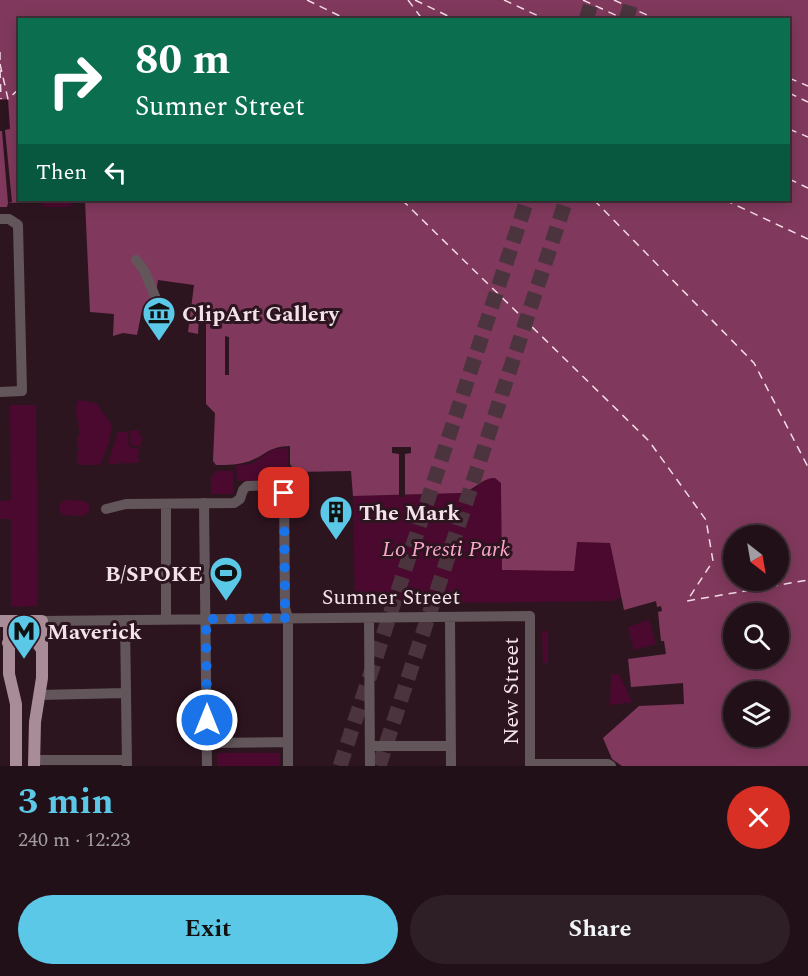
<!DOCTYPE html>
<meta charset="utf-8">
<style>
body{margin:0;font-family:Spectral,serif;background:#2e1e25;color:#f1f3f6;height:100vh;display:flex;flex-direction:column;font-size:22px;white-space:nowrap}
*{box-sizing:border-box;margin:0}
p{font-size:20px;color:#a29da2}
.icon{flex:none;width:33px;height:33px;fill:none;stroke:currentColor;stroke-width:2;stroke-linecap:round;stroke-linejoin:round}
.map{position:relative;height:766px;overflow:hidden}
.drawer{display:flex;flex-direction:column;background:#221018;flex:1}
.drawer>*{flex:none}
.hud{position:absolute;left:18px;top:18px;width:772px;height:183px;border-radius:0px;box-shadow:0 3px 15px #0003,0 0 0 2px #3f3037;background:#0b6e4f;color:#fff;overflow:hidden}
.needle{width:39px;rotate:149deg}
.buttons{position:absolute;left:723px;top:525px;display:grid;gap:12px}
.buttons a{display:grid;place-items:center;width:66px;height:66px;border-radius:50%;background:#221018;box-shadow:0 3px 15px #0003,0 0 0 2px #3f3037;font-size:30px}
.pin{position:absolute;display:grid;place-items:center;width:51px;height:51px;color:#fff;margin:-26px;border-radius:12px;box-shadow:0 3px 9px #0006}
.me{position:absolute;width:66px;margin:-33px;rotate:0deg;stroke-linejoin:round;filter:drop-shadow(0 0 4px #0008)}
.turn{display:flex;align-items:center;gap:21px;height:126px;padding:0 18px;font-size:27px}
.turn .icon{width:78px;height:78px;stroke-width:2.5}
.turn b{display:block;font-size:42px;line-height:51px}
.then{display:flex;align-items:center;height:57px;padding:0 18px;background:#0003;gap:12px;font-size:22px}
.round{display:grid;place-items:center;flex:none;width:63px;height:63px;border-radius:32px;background:#2e1e25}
.head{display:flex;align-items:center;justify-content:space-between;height:102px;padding:0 18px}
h1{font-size:36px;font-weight:700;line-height:45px;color:#5ac8e6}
.cta{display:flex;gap:12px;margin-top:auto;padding:12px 18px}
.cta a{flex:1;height:69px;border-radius:36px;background:#5ac8e6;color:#111;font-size:24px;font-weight:700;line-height:69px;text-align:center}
.cta a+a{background:#2e1e25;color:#f1f3f6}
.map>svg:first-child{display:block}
.green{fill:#4b092f}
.water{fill:#80395c;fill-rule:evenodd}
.pier{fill:#2d1520}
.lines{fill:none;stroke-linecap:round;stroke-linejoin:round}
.ferry{stroke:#f3dce5;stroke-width:1.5;stroke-dasharray:8 6;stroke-linecap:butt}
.highway-tunnel{stroke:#4b343e;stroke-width:15;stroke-dasharray:15 8;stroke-linecap:butt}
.minor{stroke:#63565b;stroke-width:10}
.major{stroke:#a88d98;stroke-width:12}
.route{stroke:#1a73e8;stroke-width:10;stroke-dasharray:0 18}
.labels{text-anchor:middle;stroke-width:6;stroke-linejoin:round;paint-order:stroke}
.poi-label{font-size:22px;font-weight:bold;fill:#f3e2e9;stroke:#2d1520;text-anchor:start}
.park-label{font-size:22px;font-style:italic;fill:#fba7cc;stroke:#2d1520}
.street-label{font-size:22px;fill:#f3e2e9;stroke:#2d1520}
</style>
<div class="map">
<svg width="808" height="766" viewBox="0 0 808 766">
<rect width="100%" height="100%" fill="#2d1520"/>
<path class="green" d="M 38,200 L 76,200 L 69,207 L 44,207 Z
M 78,400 L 96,403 L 112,425 L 109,443 L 100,465 L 77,465 L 77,450 L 79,450 L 79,447 L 77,447 L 77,436 L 79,436 L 79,426 L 77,426 L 79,423 L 77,419 L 76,405 L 78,405 Z
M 10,405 L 36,405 L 38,606 L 11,607 L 11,519 L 0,519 L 0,501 L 11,500 Z
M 134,430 L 140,431 L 139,436 L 143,437 L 140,445 L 141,447 L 131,445 L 130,431 Z
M 118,432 L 128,432 L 129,447 L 140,449 L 137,458 L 140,459 L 139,462 L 123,464 L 123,462 L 119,462 L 118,465 L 108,463 Z
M 288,448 L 288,480 L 237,481 L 236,465 L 251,464 L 274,449 Z
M 216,471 L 233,471 L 234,494 L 211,494 L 211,478 Z
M 488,478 L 495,478 L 501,483 L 502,570 L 577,542 L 610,543 L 621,597 L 612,601 L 355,604 L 353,496 L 461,493 L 471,491 Z
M 66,500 L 85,501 L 89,505 L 89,511 L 84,516 L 62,515 L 59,510 L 60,504 Z
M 649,620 L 656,644 L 634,650 L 628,627 Z
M 542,631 L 548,631 L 548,663 L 543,663 Z
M 619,674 L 632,702 L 610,705 L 611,675 Z
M 217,753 L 280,753 L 280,766 L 217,766 Z"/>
<path class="water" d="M 0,0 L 808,0 L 808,766 L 622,766 L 612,759 L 603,738 L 639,706 L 684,704 L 683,683 L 631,687 L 628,659 L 666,654 L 664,641 L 661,641 L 658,612 L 662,611 L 661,606 L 657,607 L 656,601 L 624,610 L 610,543 L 577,542 L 574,571 L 502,570 L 501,490 L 501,483 L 495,478 C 483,477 475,490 461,493 L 353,496 L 351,471 L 295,472 L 290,464 L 290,446 C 267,447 268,454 250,461 C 238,465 228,465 216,465 L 213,461 L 215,413 L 206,404 L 206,315 L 199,315 L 198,334 L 188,332 L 194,285 L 158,280 L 153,312 L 142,310 L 137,335 L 123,333 L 113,336 L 114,314 L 90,312 L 85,200 L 789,200 L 789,20 L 20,20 L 20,200 L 31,200 L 31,202 L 8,203 L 7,207 L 0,207 ZM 734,536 L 778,536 L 778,580 L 734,580 ZM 734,614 L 778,614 L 778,658 L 734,658 ZM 734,692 L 778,692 L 778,736 L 734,736 Z"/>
<path class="pier" d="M 8,99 L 10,129 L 5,130 L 12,202 L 8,203 L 2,131 L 0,131 L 0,100 Z
M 225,336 L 229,337 L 229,375 L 225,375 Z
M 392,447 L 411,447 L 411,453 L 405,454 L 405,497 L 399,497 L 399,454 L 392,453 Z"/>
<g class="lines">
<path class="ferry" d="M 307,0 L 348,20
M 408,0 L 423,20
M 415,0 L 456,20
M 504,0 L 547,20
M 583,0 L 626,20
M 614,0 L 658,20
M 0,52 L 0,63
M 0,64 L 8,99 L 20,88
M 0,70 L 1,99
M 789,78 L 808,86
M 789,93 L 808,102
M 789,129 L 808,137
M 789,179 L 808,188
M 402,200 L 649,441 L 706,520 L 713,561 L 687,601 L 808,580
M 594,200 L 754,363 L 808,467
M 725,200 L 808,239"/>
<path class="highway-tunnel" d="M 586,20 L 592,0
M 626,20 L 632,0
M 340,766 L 527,200
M 379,766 L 566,200"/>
<path class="minor" d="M 0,219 L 9,219 L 18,225 L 22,391 L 0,392
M 136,260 L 144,270 L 157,301
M 204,503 L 207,766
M 106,509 L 126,504 L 234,503 L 240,499 L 243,490 L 247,486 L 276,485 L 284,489 L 285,608 L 288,618 L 288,766
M 450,617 L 451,766
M 369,618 L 370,766
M 166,619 L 166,504
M 125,620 L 127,766
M 42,621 L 530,616 L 530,766
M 39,695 L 126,693
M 207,743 L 288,742
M 370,746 L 450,746
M 34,760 L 126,760
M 530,764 L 608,764 L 611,766"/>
<path class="major" d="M 0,621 L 42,621 L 42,678 L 35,722 L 34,766
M 9,621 L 9,674 L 16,704 L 16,766
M 8,643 C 22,631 33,635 42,650"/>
</g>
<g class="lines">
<path class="route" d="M 207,720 L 206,619 L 288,618 L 285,608 L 284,493"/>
</g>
<defs>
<g id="museum-pin" transform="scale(1.725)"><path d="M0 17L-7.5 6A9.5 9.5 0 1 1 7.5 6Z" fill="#5ac8e6" stroke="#2d1520"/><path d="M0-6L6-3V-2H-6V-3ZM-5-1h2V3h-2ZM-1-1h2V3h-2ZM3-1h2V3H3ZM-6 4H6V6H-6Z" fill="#111"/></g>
<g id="building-pin" transform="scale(1.725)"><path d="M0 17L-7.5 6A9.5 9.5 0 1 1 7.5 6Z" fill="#5ac8e6" stroke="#2d1520"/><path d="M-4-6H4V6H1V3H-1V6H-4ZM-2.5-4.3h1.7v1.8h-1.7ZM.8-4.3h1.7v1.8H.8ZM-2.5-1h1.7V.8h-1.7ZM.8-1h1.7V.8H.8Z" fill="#111"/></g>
<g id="stadium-pin" transform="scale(1.725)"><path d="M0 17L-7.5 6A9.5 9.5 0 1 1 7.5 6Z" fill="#5ac8e6" stroke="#2d1520"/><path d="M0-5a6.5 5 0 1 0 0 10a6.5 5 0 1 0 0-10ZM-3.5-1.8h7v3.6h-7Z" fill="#111"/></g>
<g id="metro-pin" transform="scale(1.725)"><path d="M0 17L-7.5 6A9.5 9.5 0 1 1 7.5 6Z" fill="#5ac8e6" stroke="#2d1520"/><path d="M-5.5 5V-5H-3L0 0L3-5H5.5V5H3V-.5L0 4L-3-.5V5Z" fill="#111"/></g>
</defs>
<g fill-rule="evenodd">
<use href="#museum-pin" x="159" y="313"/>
<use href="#building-pin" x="336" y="512"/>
<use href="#stadium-pin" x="226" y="573"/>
<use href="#metro-pin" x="24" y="631"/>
</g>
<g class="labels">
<g class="poi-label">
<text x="182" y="321">ClipArt Gallery</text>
<text x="359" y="520">The Mark</text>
<text x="203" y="581" text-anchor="end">B/SPOKE</text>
<text x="47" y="639">Maverick</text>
</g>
<g class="park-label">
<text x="446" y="556">Lo Presti Park</text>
</g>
<g class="street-label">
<text x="391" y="604">Sumner Street</text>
<text transform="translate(510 691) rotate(-90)" y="8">New Street</text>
</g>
</g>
</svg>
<div class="buttons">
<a><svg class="needle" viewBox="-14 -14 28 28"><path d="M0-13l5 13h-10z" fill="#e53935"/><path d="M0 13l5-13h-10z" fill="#a29da2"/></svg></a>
<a><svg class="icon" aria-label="search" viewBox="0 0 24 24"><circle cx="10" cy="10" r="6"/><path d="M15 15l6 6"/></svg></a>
<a><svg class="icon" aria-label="layers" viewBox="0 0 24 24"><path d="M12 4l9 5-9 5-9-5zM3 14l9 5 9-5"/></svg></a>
</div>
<div class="pin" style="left:284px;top:493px;background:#d93025"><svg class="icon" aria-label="arrive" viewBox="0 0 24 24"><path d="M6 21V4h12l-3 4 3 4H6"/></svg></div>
<svg class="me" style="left:207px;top:720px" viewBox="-20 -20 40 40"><circle r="17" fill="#1a73e8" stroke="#fff" stroke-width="3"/><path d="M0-11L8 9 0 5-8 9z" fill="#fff"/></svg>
<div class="hud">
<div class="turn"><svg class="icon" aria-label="right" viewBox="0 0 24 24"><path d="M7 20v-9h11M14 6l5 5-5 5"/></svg><div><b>80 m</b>Sumner Street</div></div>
<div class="then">Then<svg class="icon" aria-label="left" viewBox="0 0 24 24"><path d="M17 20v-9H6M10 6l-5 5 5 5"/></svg></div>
</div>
</div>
<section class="drawer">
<div class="head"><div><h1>3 min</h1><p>240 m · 12:23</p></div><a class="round" style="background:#d93025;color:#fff"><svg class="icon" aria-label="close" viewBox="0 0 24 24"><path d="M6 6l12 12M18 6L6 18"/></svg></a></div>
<div class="cta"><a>Exit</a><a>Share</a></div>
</section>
